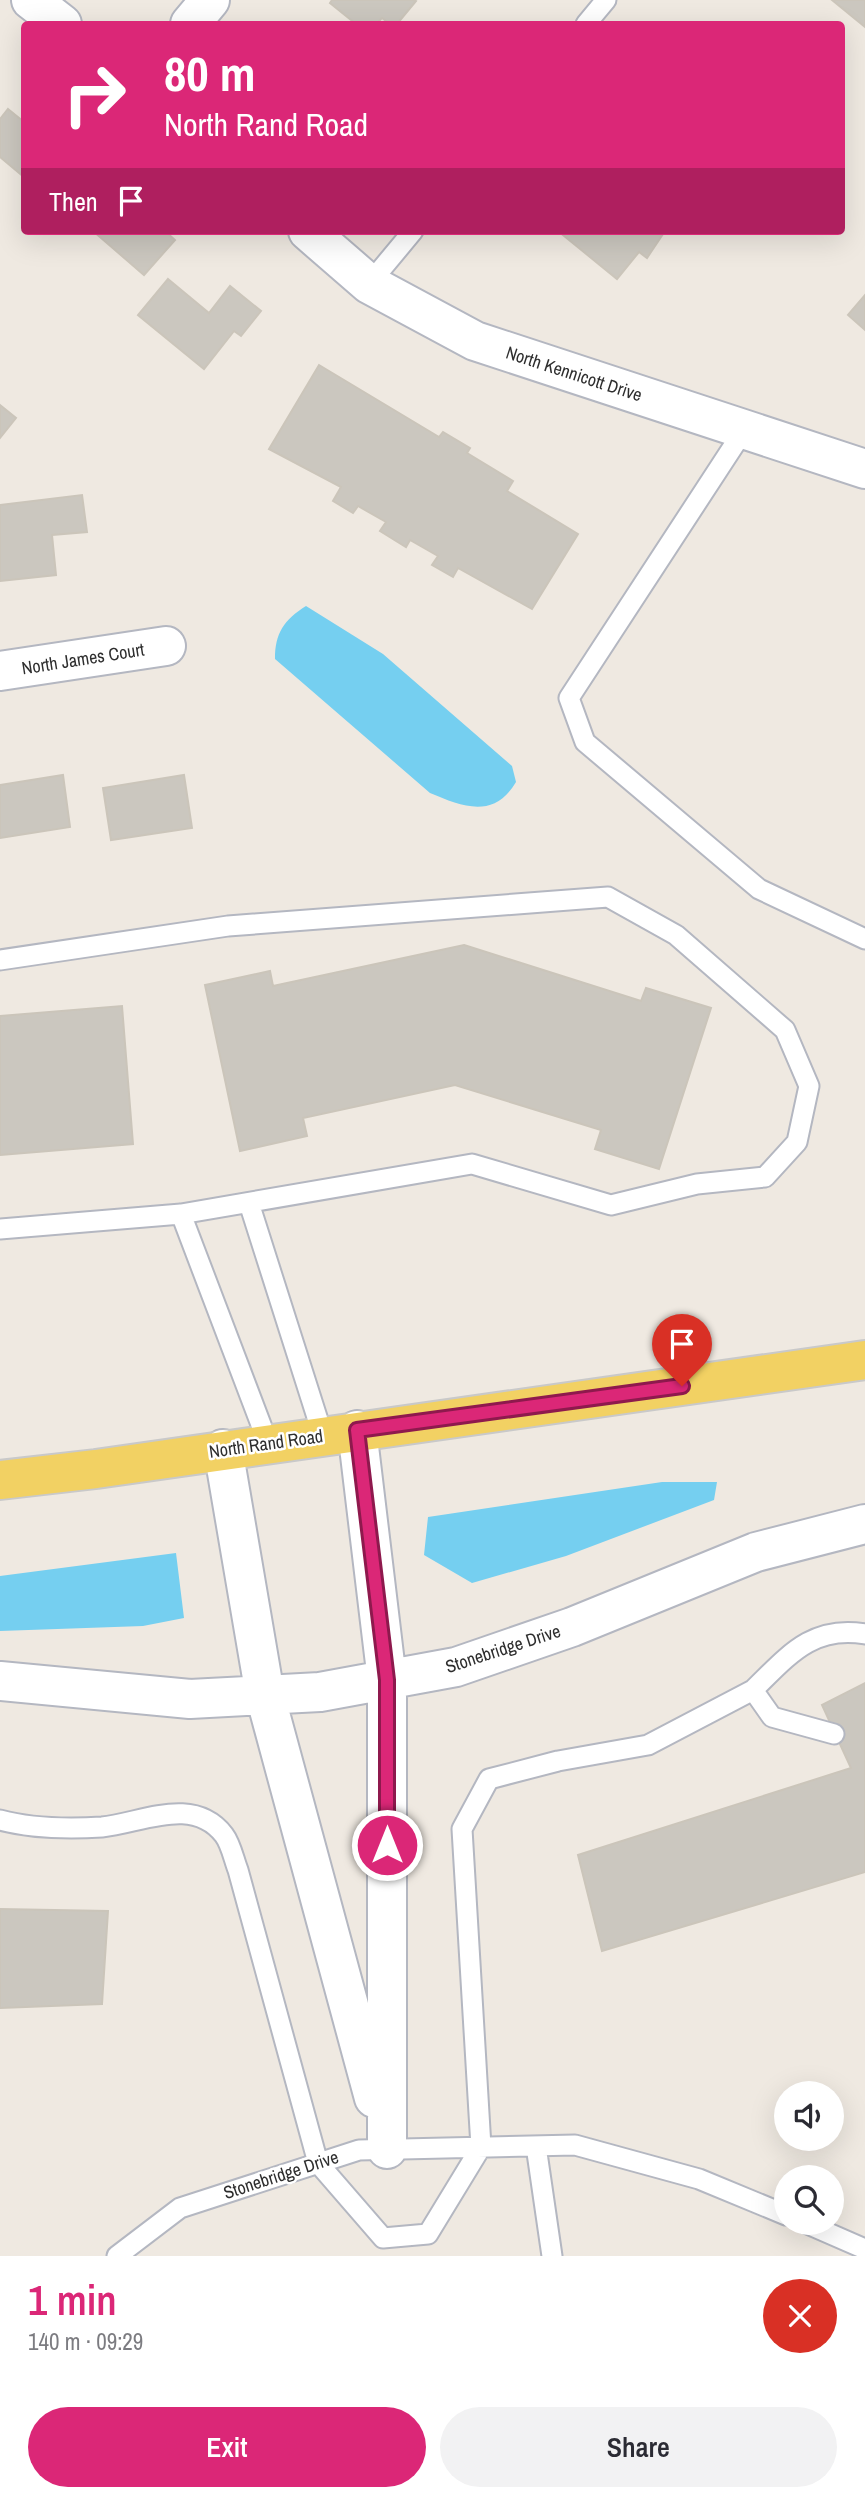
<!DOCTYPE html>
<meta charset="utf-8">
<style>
body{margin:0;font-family:"Archivo Narrow",sans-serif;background:#f2f2f3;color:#2b2b33;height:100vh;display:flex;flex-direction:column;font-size:26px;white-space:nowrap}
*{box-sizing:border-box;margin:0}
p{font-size:23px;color:#7c7c81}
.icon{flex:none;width:38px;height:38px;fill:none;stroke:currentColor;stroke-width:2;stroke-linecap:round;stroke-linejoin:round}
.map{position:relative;height:2256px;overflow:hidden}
.panel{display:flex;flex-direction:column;background:#fff;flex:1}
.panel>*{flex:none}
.guide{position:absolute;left:21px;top:21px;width:824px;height:214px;border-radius:7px;box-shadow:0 7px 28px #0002;background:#db2777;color:#fff;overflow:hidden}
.controls{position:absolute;left:774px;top:2081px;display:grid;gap:14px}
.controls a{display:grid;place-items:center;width:70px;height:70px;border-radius:50%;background:#fff;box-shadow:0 7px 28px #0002;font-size:35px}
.pin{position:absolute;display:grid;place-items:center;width:60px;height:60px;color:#fff;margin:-72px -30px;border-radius:50% 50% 50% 0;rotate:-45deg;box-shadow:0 0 7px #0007}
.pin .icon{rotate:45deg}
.me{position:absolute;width:77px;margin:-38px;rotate:0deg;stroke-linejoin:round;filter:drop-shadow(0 0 5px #0008)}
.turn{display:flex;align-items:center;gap:24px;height:147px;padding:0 28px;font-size:32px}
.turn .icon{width:91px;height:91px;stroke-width:2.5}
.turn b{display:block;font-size:49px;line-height:60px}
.then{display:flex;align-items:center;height:66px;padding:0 28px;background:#0003;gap:14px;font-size:26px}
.round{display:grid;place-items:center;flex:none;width:74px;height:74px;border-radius:37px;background:#f2f2f3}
.head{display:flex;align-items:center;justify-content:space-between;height:119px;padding:0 28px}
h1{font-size:42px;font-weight:600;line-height:52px;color:#db2777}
.action{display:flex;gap:14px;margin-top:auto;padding:14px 28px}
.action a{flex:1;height:80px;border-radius:42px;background:#db2777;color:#fff;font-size:28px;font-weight:600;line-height:80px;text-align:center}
.action a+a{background:#f2f2f3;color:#2b2b33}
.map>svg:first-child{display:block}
.water{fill:#75cff0}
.building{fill:#cbc7bf;stroke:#cbc5ba;stroke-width:2}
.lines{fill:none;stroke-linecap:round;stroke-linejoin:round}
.lane-casing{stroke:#b4b7c1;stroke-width:23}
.street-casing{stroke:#b4b7c1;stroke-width:42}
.secondary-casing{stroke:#b4b7c1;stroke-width:42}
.primary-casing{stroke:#c9c9c9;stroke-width:42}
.lane{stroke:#fff;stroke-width:19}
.street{stroke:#fff;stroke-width:38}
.secondary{stroke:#fff;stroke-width:38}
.primary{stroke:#f2d163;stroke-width:38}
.route-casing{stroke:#8e194d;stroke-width:18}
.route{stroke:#db2777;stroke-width:12}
.labels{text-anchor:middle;stroke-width:5;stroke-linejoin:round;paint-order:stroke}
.street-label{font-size:18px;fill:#2e2e2e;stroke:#fff}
</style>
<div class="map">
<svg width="865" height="2256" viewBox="0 0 865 2256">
<rect width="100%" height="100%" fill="#efe9e1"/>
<path class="water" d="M 306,606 L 383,654 L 512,766 L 516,782 C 494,819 463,807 430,793 L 275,659 C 275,633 284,620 306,606 Z
M 662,1482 L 717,1482 L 714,1500 L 566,1556 L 472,1583 L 424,1555 L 428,1517 Z
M 176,1553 L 184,1618 L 143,1626 L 0,1631 L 0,1576 Z"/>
<path class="building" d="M 332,0 L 414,0 L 416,1 L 397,24 L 390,24 L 382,18 L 376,24 L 356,24 L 330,3 Z
M 832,0 L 865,0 L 865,27 Z
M 8,109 L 24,122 L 24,177 L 0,157 L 0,119 Z
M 93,231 L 165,231 L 175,240 L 144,275 Z
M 558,231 L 665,231 L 647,258 L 639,252 L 617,279 Z
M 168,279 L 209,313 L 230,286 L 261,311 L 241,336 L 234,331 L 204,369 L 138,315 Z
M 865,295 L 865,330 L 848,315 Z
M 319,365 L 439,437 L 443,432 L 470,448 L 467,453 L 513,481 L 507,491 L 578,534 L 532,609 L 458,568 L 453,577 L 432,565 L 438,556 L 410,540 L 406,547 L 380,531 L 386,522 L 358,506 L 353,513 L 333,501 L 341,487 L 269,449 Z
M 0,405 L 16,418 L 0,438 Z
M 82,495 L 87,532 L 52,535 L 56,575 L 0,581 L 0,505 Z
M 63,775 L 70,827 L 0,838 L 0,785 Z
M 184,775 L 192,828 L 111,840 L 103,788 Z
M 464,945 L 641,1001 L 646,988 L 711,1008 L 659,1169 L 595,1149 L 601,1130 L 455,1085 L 303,1118 L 307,1136 L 240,1151 L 205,985 L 270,971 L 273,986 Z
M 122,1006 L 133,1144 L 0,1155 L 0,1016 Z
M 865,1683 L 865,1872 L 602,1951 L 578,1855 L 851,1768 L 822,1705 Z
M 0,1909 L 108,1911 L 102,2004 L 0,2008 Z"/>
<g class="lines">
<g class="lane-casing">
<path id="lane" d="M 586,24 L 606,0
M 369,284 L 413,231
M 744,430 L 569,698 L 585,742 L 759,889 L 865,939
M 0,960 L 228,926 L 608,897 L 676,935 L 785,1030 L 809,1086 L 797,1142 L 765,1177 L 697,1184 L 611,1205 L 472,1164 L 181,1214 L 0,1229
M 249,1203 L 323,1436
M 181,1214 L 268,1443
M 753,1690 C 788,1656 812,1625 865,1634
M 0,1820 C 33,1829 68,1829 102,1827 C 142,1823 193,1795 224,1835 C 231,1844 234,1860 238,1870 L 318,2163 L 383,2238 L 428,2234 L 481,2147 L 462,1829 L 489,1779 L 558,1761 L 648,1745 L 753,1690 L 772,1717 L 834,1734
M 536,2146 L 552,2256
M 803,2222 L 865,2249
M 117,2256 L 180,2208 L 359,2150 L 575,2145 L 699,2179 L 786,2215"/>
</g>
<g class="street-casing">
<path id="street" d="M 190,24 L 210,0
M 0,671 L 166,646
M 357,1430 L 387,1680 L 387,2149
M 223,1449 L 265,1695 L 374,2098
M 0,1681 L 190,1699 L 320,1692 L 456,1667 L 572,1627 L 756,1552 L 865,1524"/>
</g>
<g class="secondary-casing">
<path id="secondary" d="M 31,0 L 62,24
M 308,231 L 369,284 L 475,341 L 865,469"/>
</g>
<g class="primary-casing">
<path id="primary" d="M 0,1480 L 96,1469 L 865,1360"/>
</g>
<use href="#lane" class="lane"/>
<use href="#street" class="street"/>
<use href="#secondary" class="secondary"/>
<use href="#primary" class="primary"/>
</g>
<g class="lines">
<g class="route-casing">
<path id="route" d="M 387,1845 L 387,1680 L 357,1430 L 682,1386"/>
</g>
<use href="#route" class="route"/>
</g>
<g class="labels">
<g class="street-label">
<text transform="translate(574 374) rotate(18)" y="6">North Kennicott Drive</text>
<text transform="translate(83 659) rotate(-9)" y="6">North James Court</text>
<text transform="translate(266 1444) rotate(-8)" y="6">North Rand Road</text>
<text transform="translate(503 1649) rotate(-18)" y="6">Stonebridge Drive</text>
<text transform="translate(281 2175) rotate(-18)" y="6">Stonebridge Drive</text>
</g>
</g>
</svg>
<div class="controls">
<a><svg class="icon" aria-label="sound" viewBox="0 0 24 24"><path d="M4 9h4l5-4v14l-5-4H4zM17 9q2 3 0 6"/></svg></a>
<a><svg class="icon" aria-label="search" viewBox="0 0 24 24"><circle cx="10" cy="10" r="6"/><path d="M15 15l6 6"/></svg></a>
</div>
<div class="pin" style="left:682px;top:1386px;background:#d93025"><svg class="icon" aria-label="arrive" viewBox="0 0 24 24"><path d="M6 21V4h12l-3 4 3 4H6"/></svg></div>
<svg class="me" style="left:387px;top:1845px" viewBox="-20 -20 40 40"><circle r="17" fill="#db2777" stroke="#fff" stroke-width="3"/><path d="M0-11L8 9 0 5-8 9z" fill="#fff"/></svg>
<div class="guide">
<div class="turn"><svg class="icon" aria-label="right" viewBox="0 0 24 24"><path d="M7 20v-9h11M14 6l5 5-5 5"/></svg><div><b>80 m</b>North Rand Road</div></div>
<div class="then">Then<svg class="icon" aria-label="arrive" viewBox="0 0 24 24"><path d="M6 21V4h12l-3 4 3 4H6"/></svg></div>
</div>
</div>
<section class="panel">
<div class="head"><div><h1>1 min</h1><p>140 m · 09:29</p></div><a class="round" style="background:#d93025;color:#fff"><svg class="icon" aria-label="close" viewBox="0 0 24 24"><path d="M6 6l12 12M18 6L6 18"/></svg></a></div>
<div class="action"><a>Exit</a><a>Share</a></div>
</section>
